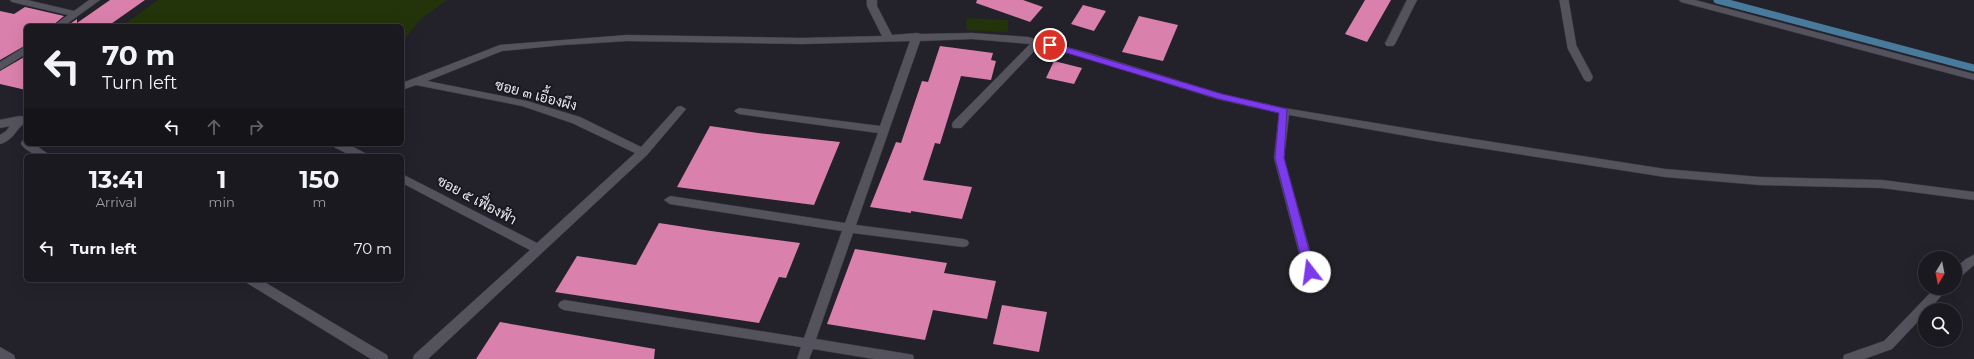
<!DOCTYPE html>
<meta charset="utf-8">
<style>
body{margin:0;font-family:Montserrat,Sarabun,sans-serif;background:#27262d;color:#f1f3f6;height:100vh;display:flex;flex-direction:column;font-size:15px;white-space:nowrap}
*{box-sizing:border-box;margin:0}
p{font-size:13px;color:#9fa0a5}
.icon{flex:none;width:22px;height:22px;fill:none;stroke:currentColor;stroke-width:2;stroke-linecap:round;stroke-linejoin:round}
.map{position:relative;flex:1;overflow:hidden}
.drawer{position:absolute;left:24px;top:154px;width:380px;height:128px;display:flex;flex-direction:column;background:#1a1920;border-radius:6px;box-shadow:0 4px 16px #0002,0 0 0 1px #38383e}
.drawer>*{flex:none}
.banner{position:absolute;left:24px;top:24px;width:380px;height:122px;border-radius:6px;box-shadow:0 4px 16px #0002,0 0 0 1px #38383e;background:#1a1920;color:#f1f3f6;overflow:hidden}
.needle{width:26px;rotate:190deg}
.tools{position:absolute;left:1918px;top:251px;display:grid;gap:8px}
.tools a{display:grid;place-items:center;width:44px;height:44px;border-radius:50%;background:#1a1920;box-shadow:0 4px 16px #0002,0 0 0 1px #38383e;font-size:20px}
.pin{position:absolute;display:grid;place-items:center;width:34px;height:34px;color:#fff;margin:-17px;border:2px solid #fff;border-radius:50%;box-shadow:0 1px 4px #0007}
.me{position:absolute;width:44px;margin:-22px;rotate:345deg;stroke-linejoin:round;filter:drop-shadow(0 0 3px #0008)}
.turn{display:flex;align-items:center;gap:14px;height:84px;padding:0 12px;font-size:18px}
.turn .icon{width:52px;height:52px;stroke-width:2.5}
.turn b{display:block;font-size:28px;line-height:34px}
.lanes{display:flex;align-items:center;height:38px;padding:0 12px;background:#0003;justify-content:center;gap:20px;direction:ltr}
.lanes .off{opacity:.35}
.eta{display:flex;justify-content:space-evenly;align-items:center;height:68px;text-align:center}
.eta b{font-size:24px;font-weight:700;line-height:28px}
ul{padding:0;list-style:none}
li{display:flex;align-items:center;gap:12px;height:52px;padding:0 12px}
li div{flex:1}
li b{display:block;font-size:15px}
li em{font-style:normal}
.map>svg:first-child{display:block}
.green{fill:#23340a}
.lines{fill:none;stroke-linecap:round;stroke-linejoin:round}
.stream{stroke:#487b9b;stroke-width:7}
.building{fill:#d981ac}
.service-casing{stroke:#3d3c43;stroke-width:10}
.minor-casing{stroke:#3d3c43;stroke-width:1}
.service{stroke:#54525c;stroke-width:9}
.minor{fill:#54525c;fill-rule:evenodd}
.route{fill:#7c3aed;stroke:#51269a}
.labels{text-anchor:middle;stroke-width:4;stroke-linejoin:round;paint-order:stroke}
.street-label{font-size:14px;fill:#ebeaf0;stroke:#191820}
</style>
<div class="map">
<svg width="1974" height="359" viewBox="0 0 1974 359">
<rect width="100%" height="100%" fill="#23212a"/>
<path class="green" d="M 158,0 L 447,0 L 421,19 L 402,42 L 402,26 L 122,26 Z
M 967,18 L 1008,20 L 1008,32 L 966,30 Z"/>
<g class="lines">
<path class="stream" d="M 1717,0 L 1974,68"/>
</g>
<path class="building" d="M 110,0 L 145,0 L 108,26 L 67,26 L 77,19 L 77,23 Z
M 977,0 L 1023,0 L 1043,7 L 1030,22 L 976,3 Z
M 1365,0 L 1391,0 L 1367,42 L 1345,34 Z
M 1083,5 L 1106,11 L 1094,31 L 1071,24 Z
M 25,7 L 64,16 L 52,26 L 26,26 L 26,45 L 0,60 L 0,11 L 14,14 Z
M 1139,16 L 1178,25 L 1163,61 L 1122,52 Z
M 940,46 L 993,53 L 991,60 L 996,61 L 991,80 L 961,76 L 940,144 L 935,143 L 923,180 L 972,187 L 962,219 L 911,211 L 911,213 L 870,207 L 896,142 L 901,143 L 922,81 L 928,82 Z
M 26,56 L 26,90 L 0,84 L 0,71 Z
M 1054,61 L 1082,68 L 1074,84 L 1046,78 Z
M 710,126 L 758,133 L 840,142 L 814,205 L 677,187 Z
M 659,223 L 711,231 L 800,243 L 786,278 L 779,277 L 759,323 L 555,292 L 577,256 L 636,265 Z
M 855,249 L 947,263 L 944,273 L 996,281 L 987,319 L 933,310 L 925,340 L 827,324 Z
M 1002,305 L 1047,312 L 1039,352 L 993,344 Z
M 500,322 L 655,349 L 654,359 L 476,359 Z"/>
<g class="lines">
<g class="service-casing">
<path id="service" d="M 1564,0 L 1572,47 L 1588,77"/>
</g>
<g class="minor-casing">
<path id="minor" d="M 10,0 L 27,0 L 74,11 L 89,0 L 100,0 L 64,26 L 53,26 L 68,15 L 12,2 Z
M 867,0 L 877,0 L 877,6 L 892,35 L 917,33 L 921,34 L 972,33 L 1028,37 L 1089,53 L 1222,94 L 1284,108 L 1435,133 L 1665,169 L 1760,177 L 1882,180 L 1974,192 L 1974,200 L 1882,188 L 1760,185 L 1665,177 L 1435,141 L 1289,115 L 1284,158 L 1316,272 L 1314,275 L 1306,275 L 1304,272 L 1274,158 L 1279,113 L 1217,99 L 1083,57 L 1039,46 L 961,128 L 953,128 L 952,125 L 953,122 L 1030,44 L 972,39 L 920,41 L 856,225 L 963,239 L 967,240 L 969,243 L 967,246 L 963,247 L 853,233 L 816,339 L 908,354 L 913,355 L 914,359 L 874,359 L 813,349 L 809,359 L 797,359 L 801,347 L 564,310 L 560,308 L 558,305 L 560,302 L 564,300 L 804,338 L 842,231 L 670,204 L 664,200 L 670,196 L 845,223 L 878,133 L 739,114 L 734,111 L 739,108 L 880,126 L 910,41 L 802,44 L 627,41 L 563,45 L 502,51 L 427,81 L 527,101 L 580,117 L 641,147 L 677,107 L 681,106 L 686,109 L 647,155 L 428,359 L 413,359 L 414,355 L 530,250 L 402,183 L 402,174 L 537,243 L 635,153 L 572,123 L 522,106 L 416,85 L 402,90 L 402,83 L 500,45 L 627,35 L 802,38 L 882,36 L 867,6 Z
M 1407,0 L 1417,0 L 1395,44 L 1393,46 L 1387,46 L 1385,44 Z
M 1679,0 L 1695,0 L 1974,74 L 1974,80 L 1681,2 Z
M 26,46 L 26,54 L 0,70 L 0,62 Z
M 20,116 L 26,117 L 26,123 C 17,126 15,140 0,144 L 0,135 L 6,131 L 10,126 L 0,128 L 0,120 Z
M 26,140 L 26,144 L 34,144 L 51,156 C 40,156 28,154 21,144 L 22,141 Z
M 333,144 L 347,144 L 365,153 L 366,156 L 352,156 L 334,147 Z
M 1974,255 L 1974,265 L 1959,278 L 1955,280 L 1955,268 L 1966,259 Z
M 245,280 L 261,280 L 387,355 L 388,359 L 371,359 L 247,283 Z
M 1935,288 L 1948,288 L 1929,310 L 1925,310 L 1925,314 L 1892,349 L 1864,359 L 1843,359 L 1844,355 L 1884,341 Z
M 0,347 L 14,355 L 15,359 L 0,359 Z"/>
</g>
<use href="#service" class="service"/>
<use href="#minor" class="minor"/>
</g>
<path class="route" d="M 1047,43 L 1052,43 L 1222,94 L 1287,109 L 1284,158 L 1315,272 L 1313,275 L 1306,275 L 1305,272 L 1275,158 L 1279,113 L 1219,99 L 1047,47 Z"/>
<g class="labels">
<g class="street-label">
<text transform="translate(536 95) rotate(15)" y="5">ซอย ๓ เอื้องผึง</text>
<text transform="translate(477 200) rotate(28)" y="5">ซอย ๕ เฟื่องฟ้า</text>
</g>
</g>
</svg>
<div class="tools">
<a><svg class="needle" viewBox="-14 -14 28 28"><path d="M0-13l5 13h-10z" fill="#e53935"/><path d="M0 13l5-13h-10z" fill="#9fa0a5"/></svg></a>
<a><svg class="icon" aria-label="search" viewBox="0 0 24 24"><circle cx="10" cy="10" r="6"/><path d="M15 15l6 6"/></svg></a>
</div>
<div class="pin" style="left:1050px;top:45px;background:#d93025"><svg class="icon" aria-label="arrive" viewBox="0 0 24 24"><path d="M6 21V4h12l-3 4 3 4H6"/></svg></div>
<svg class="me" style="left:1310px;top:272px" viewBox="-20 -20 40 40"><circle r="19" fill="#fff"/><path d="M0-13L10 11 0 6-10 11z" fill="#7c3aed"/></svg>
<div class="banner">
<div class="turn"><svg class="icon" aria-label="left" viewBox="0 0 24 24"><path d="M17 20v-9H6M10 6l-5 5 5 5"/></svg><div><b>70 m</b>Turn left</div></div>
<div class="lanes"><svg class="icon" aria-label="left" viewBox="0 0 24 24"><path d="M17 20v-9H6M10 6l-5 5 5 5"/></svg><svg class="icon off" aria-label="ahead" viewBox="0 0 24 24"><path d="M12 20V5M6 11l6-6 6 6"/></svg><svg class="icon off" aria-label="right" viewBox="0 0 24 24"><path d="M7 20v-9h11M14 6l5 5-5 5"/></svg></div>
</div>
<section class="drawer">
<div class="eta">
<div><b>13:41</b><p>Arrival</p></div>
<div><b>1</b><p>min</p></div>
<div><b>150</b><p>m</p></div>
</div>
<ul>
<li><svg class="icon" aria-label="left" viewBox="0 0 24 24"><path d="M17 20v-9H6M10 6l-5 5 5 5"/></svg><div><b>Turn left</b></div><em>70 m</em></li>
</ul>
</section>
</div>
